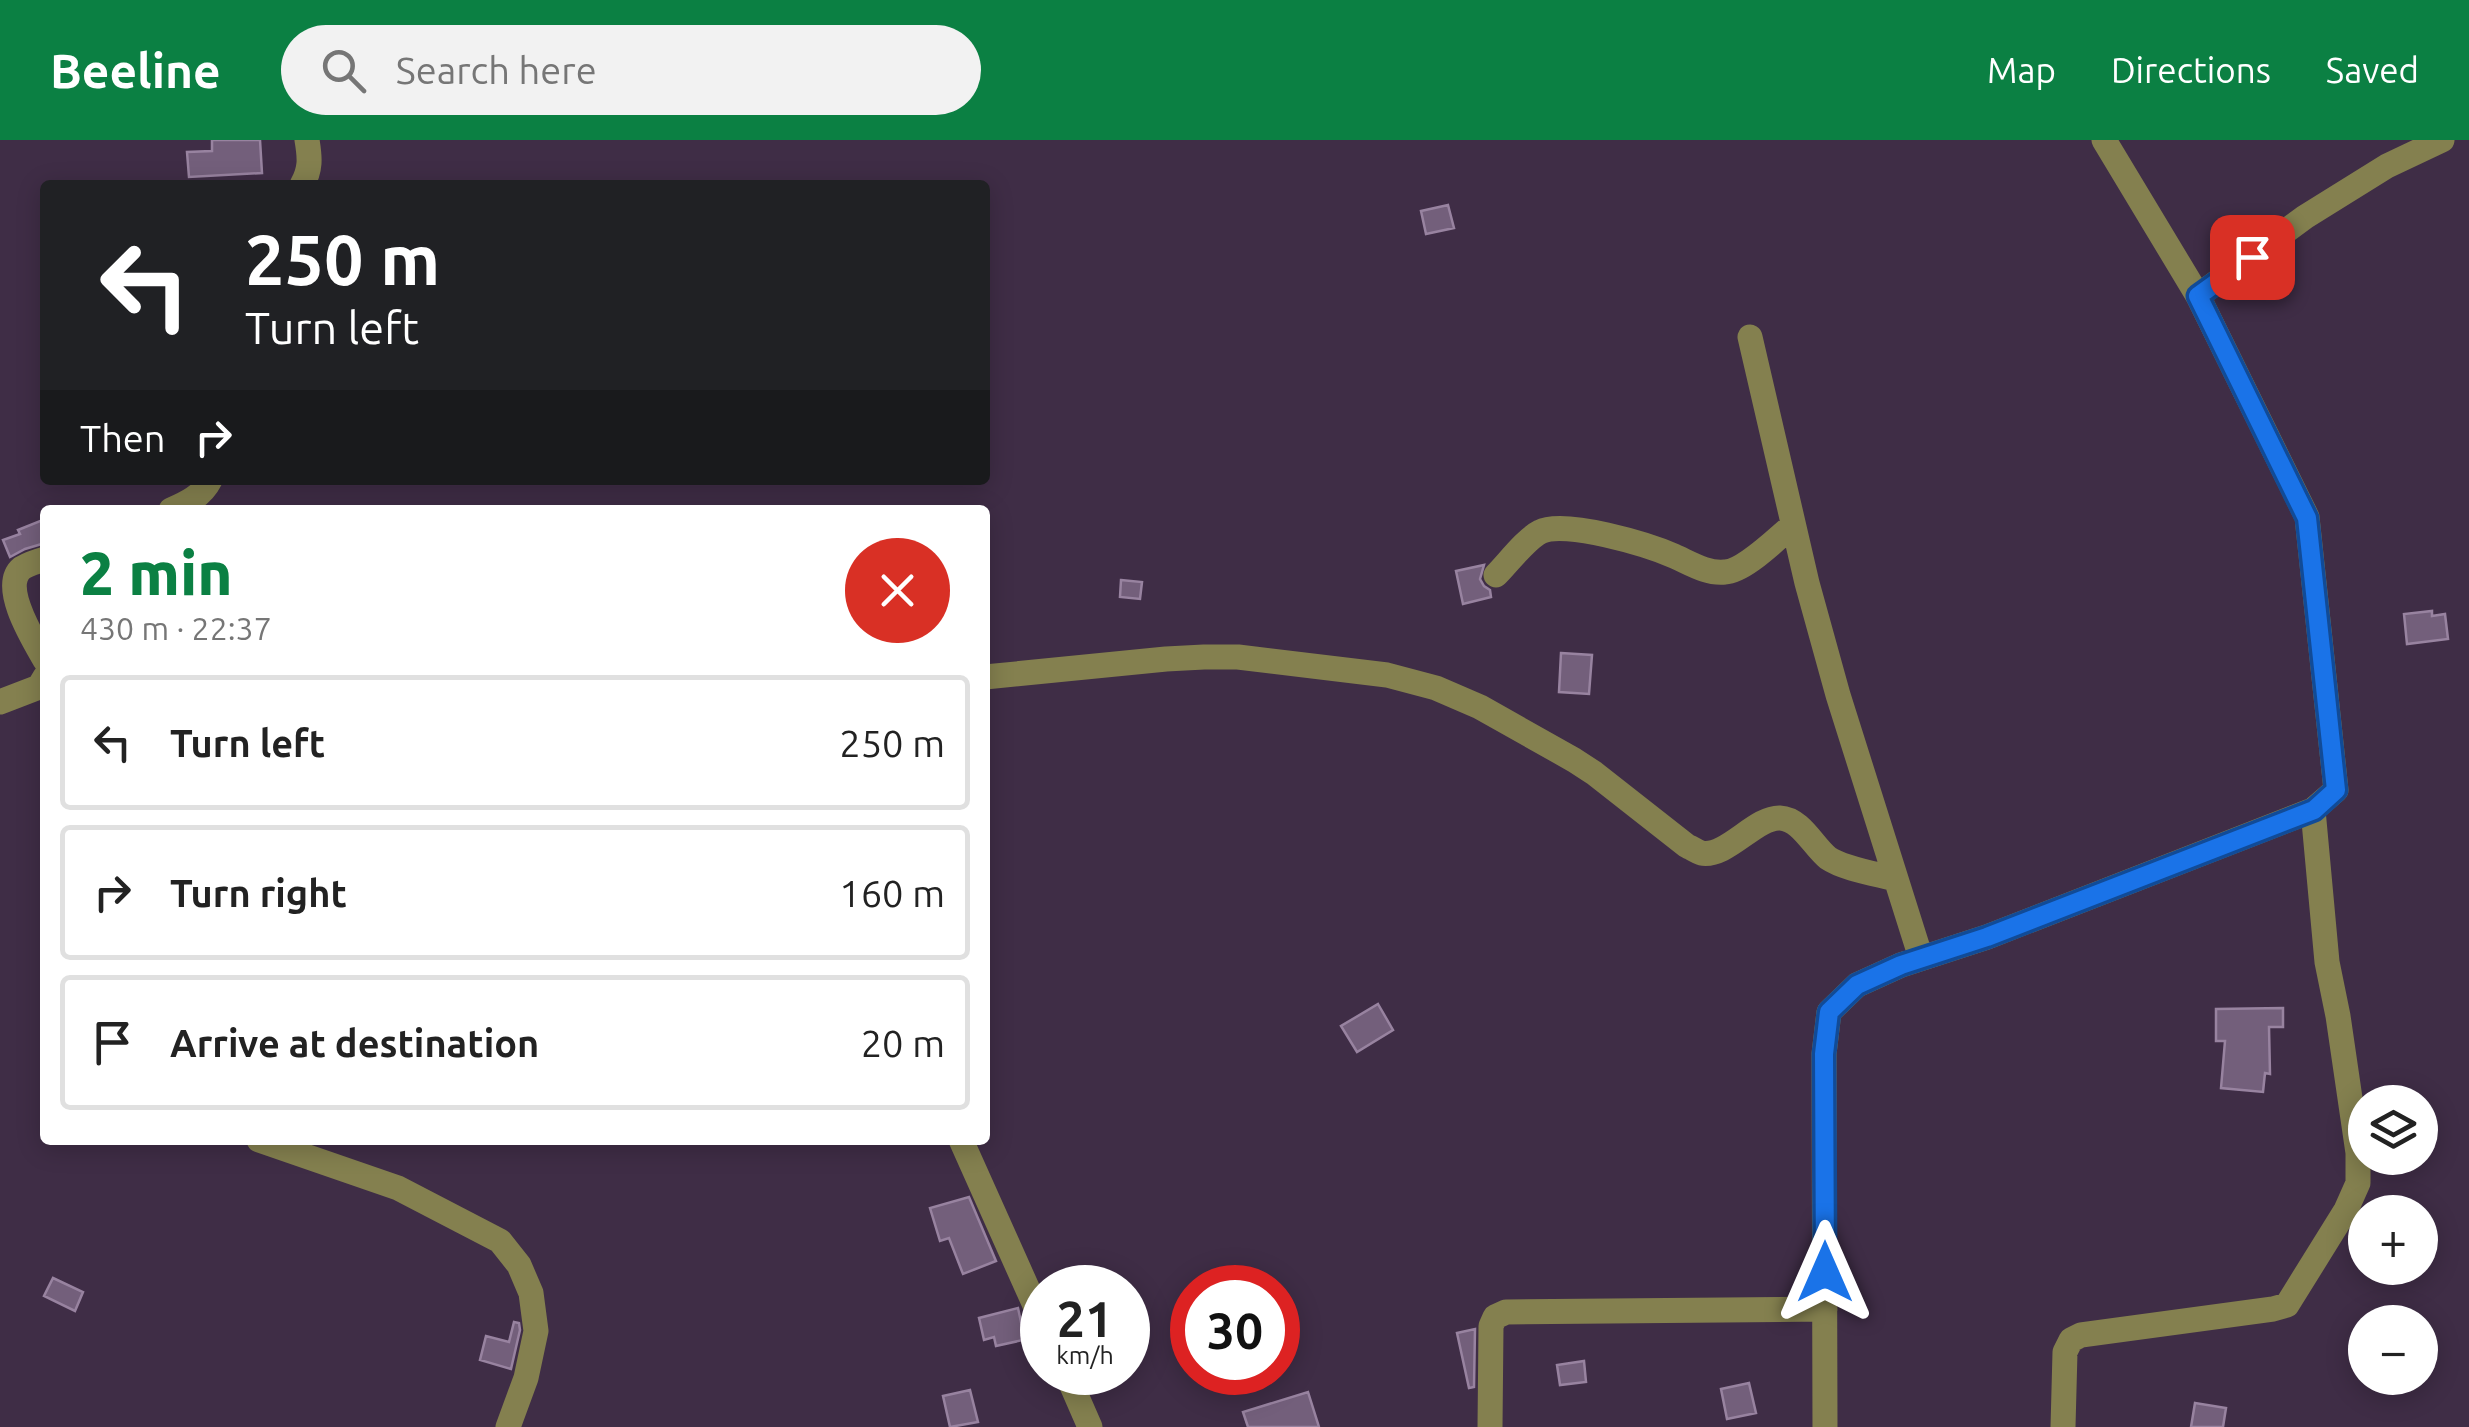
<!DOCTYPE html>
<meta charset="utf-8">
<style>
body{margin:0;font-family:Ubuntu,sans-serif;background:#f2f2f2;color:#222;height:100vh;display:flex;flex-direction:column;font-size:38px;white-space:nowrap}
*{box-sizing:border-box;margin:0}
p{font-size:32px;color:#767676}
.icon{flex:none;width:55px;height:55px;fill:none;stroke:currentColor;stroke-width:2;stroke-linecap:round;stroke-linejoin:round}
.map{position:relative;flex:1;overflow:hidden}
.panel{position:absolute;left:40px;top:365px;width:950px;height:640px;display:flex;flex-direction:column;background:#fff;border-radius:10px;box-shadow:0 5px 25px #0003}
.panel>*{flex:none}
.hud{position:absolute;left:40px;top:40px;width:950px;height:305px;border-radius:10px;box-shadow:0 5px 25px #0003;background:#202124;color:#fff;overflow:hidden}
.controls{position:absolute;left:2348px;top:945px;display:grid;gap:20px}
.controls a{display:grid;place-items:center;width:90px;height:90px;border-radius:50%;background:#fff;box-shadow:0 5px 25px #0003;font-size:50px}
.speed{position:absolute;left:1020px;top:1125px;display:flex;gap:20px;font-size:50px;font-weight:700;text-align:center}
.speed>*{display:grid;place-content:center;width:130px;height:130px;border-radius:50%;background:#fff;box-shadow:0 5px 25px #0003;line-height:1}
.speed small{font-size:25px;font-weight:400}
.speed .limit{border:15px solid #d22;background:#fff;color:#111}
.pin{position:absolute;display:grid;place-items:center;width:85px;height:85px;color:#fff;margin:-42px;border-radius:20px;box-shadow:0 5px 15px #0006}
.me{position:absolute;width:110px;margin:-55px;rotate:0deg;stroke-linejoin:round;filter:drop-shadow(0 0 8px #0008)}
.turn{display:flex;align-items:center;gap:35px;height:210px;padding:0 40px;font-size:45px}
.turn .icon{width:130px;height:130px;stroke-width:2.5}
.turn b{display:block;font-size:70px;line-height:85px}
.then{display:flex;align-items:center;height:95px;padding:0 40px;background:#0003;gap:20px;font-size:38px}
.round{display:grid;place-items:center;flex:none;width:105px;height:105px;border-radius:52px;background:#f2f2f2}
.overview{display:flex;align-items:center;justify-content:space-between;height:170px;padding:0 40px}
h1{font-size:60px;font-weight:800;line-height:75px;color:#0b8043}
ul{padding:0;list-style:none}
li{display:flex;align-items:center;gap:30px;height:135px;margin:0 20px 15px;padding:0 20px;border:5px solid #e0e0e0;border-radius:10px}
li div{flex:1}
li b{display:block;font-size:38px}
li em{font-style:normal}
header{display:flex;align-items:center;gap:60px;box-sizing:border-box;height:140px;padding:0 50px;background:#0b8043;color:#fff}
header strong{font-size:48px}
nav{display:flex;gap:55px;margin-inline-start:auto;font-size:35px}
.search{width:700px;height:90px;background:#f2f2f2;display:flex;align-items:center;gap:25px;box-sizing:border-box;padding:0 35px;border-radius:55px;color:#767676;font-size:38px}
.map>svg:first-child{display:block}
.building{fill:#735f7b;stroke:#9883a0;stroke-width:2.5}
.lines{fill:none;stroke-linecap:round;stroke-linejoin:round}
.minor{stroke:#84804f;stroke-width:25}
.route-casing{stroke:#114b97;stroke-width:25}
.route{stroke:#1a73e8;stroke-width:18}
</style>
<header>
<strong>Beeline</strong>
<div class="search"><svg class="icon" aria-label="search" viewBox="0 0 24 24"><circle cx="10" cy="10" r="6"/><path d="M15 15l6 6"/></svg>Search here</div>
<nav><a>Map</a><a>Directions</a><a>Saved</a></nav>
</header>
<div class="map">
<svg width="2469" height="1287" viewBox="0 0 2469 1287">
<rect width="100%" height="100%" fill="#3f2d46"/>
<path class="building" d="M 212,0 L 260,0 L 262,33 L 189,37 L 187,12 L 212,11 Z
M 1448,65 L 1454,88 L 1426,94 L 1421,71 Z
M 45,379 L 45,403 L 25,409 L 10,417 L 3,400 L 20,394 L 18,390 Z
M 1484,425 L 1480,439 L 1484,446 L 1490,450 L 1491,457 L 1463,464 L 1456,431 Z
M 1121,440 L 1142,442 L 1140,459 L 1120,457 Z
M 2432,471 L 2432,476 L 2445,474 L 2448,499 L 2407,504 L 2404,474 Z
M 1561,513 L 1592,515 L 1589,554 L 1559,552 Z
M 1378,864 L 1393,890 L 1357,912 L 1341,886 Z
M 2283,868 L 2283,887 L 2269,887 L 2270,934 L 2265,933 L 2263,952 L 2221,948 L 2225,901 L 2216,901 L 2216,869 Z
M 969,1057 L 996,1121 L 963,1134 L 949,1098 L 940,1101 L 930,1068 Z
M 53,1138 L 83,1152 L 75,1171 L 44,1156 Z
M 1018,1168 L 1021,1182 L 1024,1182 L 1032,1198 L 996,1206 L 994,1197 L 984,1200 L 979,1178 Z
M 514,1182 L 519,1183 L 520,1190 L 511,1229 L 480,1220 L 486,1196 L 509,1202 Z
M 1475,1189 L 1474,1247 L 1469,1248 L 1457,1193 Z
M 1584,1221 L 1586,1242 L 1560,1245 L 1557,1225 Z
M 1749,1243 L 1756,1273 L 1727,1279 L 1721,1249 Z
M 970,1250 L 978,1282 L 950,1287 L 943,1256 Z
M 1308,1252 L 1319,1287 L 1248,1287 L 1243,1272 Z
M 2195,1263 L 2226,1268 L 2223,1287 L 2191,1287 Z"/>
<g class="lines">
<path class="minor" d="M 302,45 C 311,29 310,18 307,0
M 2198,156 L 2305,77 L 2387,26 L 2442,0
M 1750,197 L 1807,443 L 1838,555 L 1921,818
M 171,370 C 187,363 202,356 210,340
M 45,419 C 38,421 29,424 22,428 C 0,446 33,499 45,520
M 1496,435 C 1508,423 1526,399 1540,392 C 1564,379 1649,405 1674,416 C 1690,423 1707,434 1725,432 C 1745,431 1777,398 1793,385
M 985,537 L 1166,519 L 1204,517 L 1238,517 L 1387,535 L 1436,548 L 1480,567 L 1574,620 L 1594,633 L 1687,706 C 1688,706 1700,713 1701,713 C 1727,718 1755,677 1780,678 C 1801,679 1813,706 1828,718 C 1844,729 1877,734 1896,739
M 0,562 L 39,547 L 45,537
M 259,1000 L 398,1048 L 500,1101 L 519,1125 L 531,1153 L 536,1191 L 526,1238 L 508,1287
M 961,1000 L 1042,1181
M 1066,1232 L 1090,1287
M 1490,1287 L 1491,1186 L 1495,1177 L 1506,1172 L 1825,1169
M 1825,1287 L 1824,914 L 1829,872 L 1857,845 L 1901,825 L 1987,797 L 2313,670 L 2336,650 L 2307,377 L 2198,156 L 2104,0
M 2063,1287 L 2065,1212 L 2071,1200 L 2081,1195 L 2273,1169 L 2287,1165 L 2346,1070 L 2358,1043 L 2358,1013 L 2338,876 L 2327,822 L 2313,670"/>
</g>
<g class="lines">
<g class="route-casing">
<path id="route" d="M 1825,1132 L 1824,914 L 1829,872 L 1857,845 L 1901,825 L 1987,797 L 2314,670 L 2336,650 L 2307,378 L 2198,156 L 2252,117"/>
</g>
<use href="#route" class="route"/>
</g>
</svg>
<div class="controls">
<a><svg class="icon" aria-label="layers" viewBox="0 0 24 24"><path d="M12 4l9 5-9 5-9-5zM3 14l9 5 9-5"/></svg></a>
<a>+</a>
<a>−</a>
</div>
<div class="speed"><div>21<small>km/h</small></div><div class="limit">30</div></div>
<div class="pin" style="left:2252px;top:117px;background:#d93025"><svg class="icon" aria-label="arrive" viewBox="0 0 24 24"><path d="M6 21V4h12l-3 4 3 4H6"/></svg></div>
<svg class="me" style="left:1825px;top:1132px" viewBox="-20 -20 40 40"><path d="M0-17L14 15 0 8-14 15z" fill="#1a73e8" stroke="#fff" stroke-width="4"/></svg>
<div class="hud">
<div class="turn"><svg class="icon" aria-label="left" viewBox="0 0 24 24"><path d="M17 20v-9H6M10 6l-5 5 5 5"/></svg><div><b>250 m</b>Turn left</div></div>
<div class="then">Then<svg class="icon" aria-label="right" viewBox="0 0 24 24"><path d="M7 20v-9h11M14 6l5 5-5 5"/></svg></div>
</div>
<section class="panel">
<div class="overview"><div><h1>2 min</h1><p>430 m · 22:37</p></div><a class="round" style="background:#d93025;color:#fff"><svg class="icon" aria-label="close" viewBox="0 0 24 24"><path d="M6 6l12 12M18 6L6 18"/></svg></a></div>
<ul>
<li><svg class="icon" aria-label="left" viewBox="0 0 24 24"><path d="M17 20v-9H6M10 6l-5 5 5 5"/></svg><div><b>Turn left</b></div><em>250 m</em></li>
<li><svg class="icon" aria-label="right" viewBox="0 0 24 24"><path d="M7 20v-9h11M14 6l5 5-5 5"/></svg><div><b>Turn right</b></div><em>160 m</em></li>
<li><svg class="icon" aria-label="arrive" viewBox="0 0 24 24"><path d="M6 21V4h12l-3 4 3 4H6"/></svg><div><b>Arrive at destination</b></div><em>20 m</em></li>
</ul>
</section>
</div>
